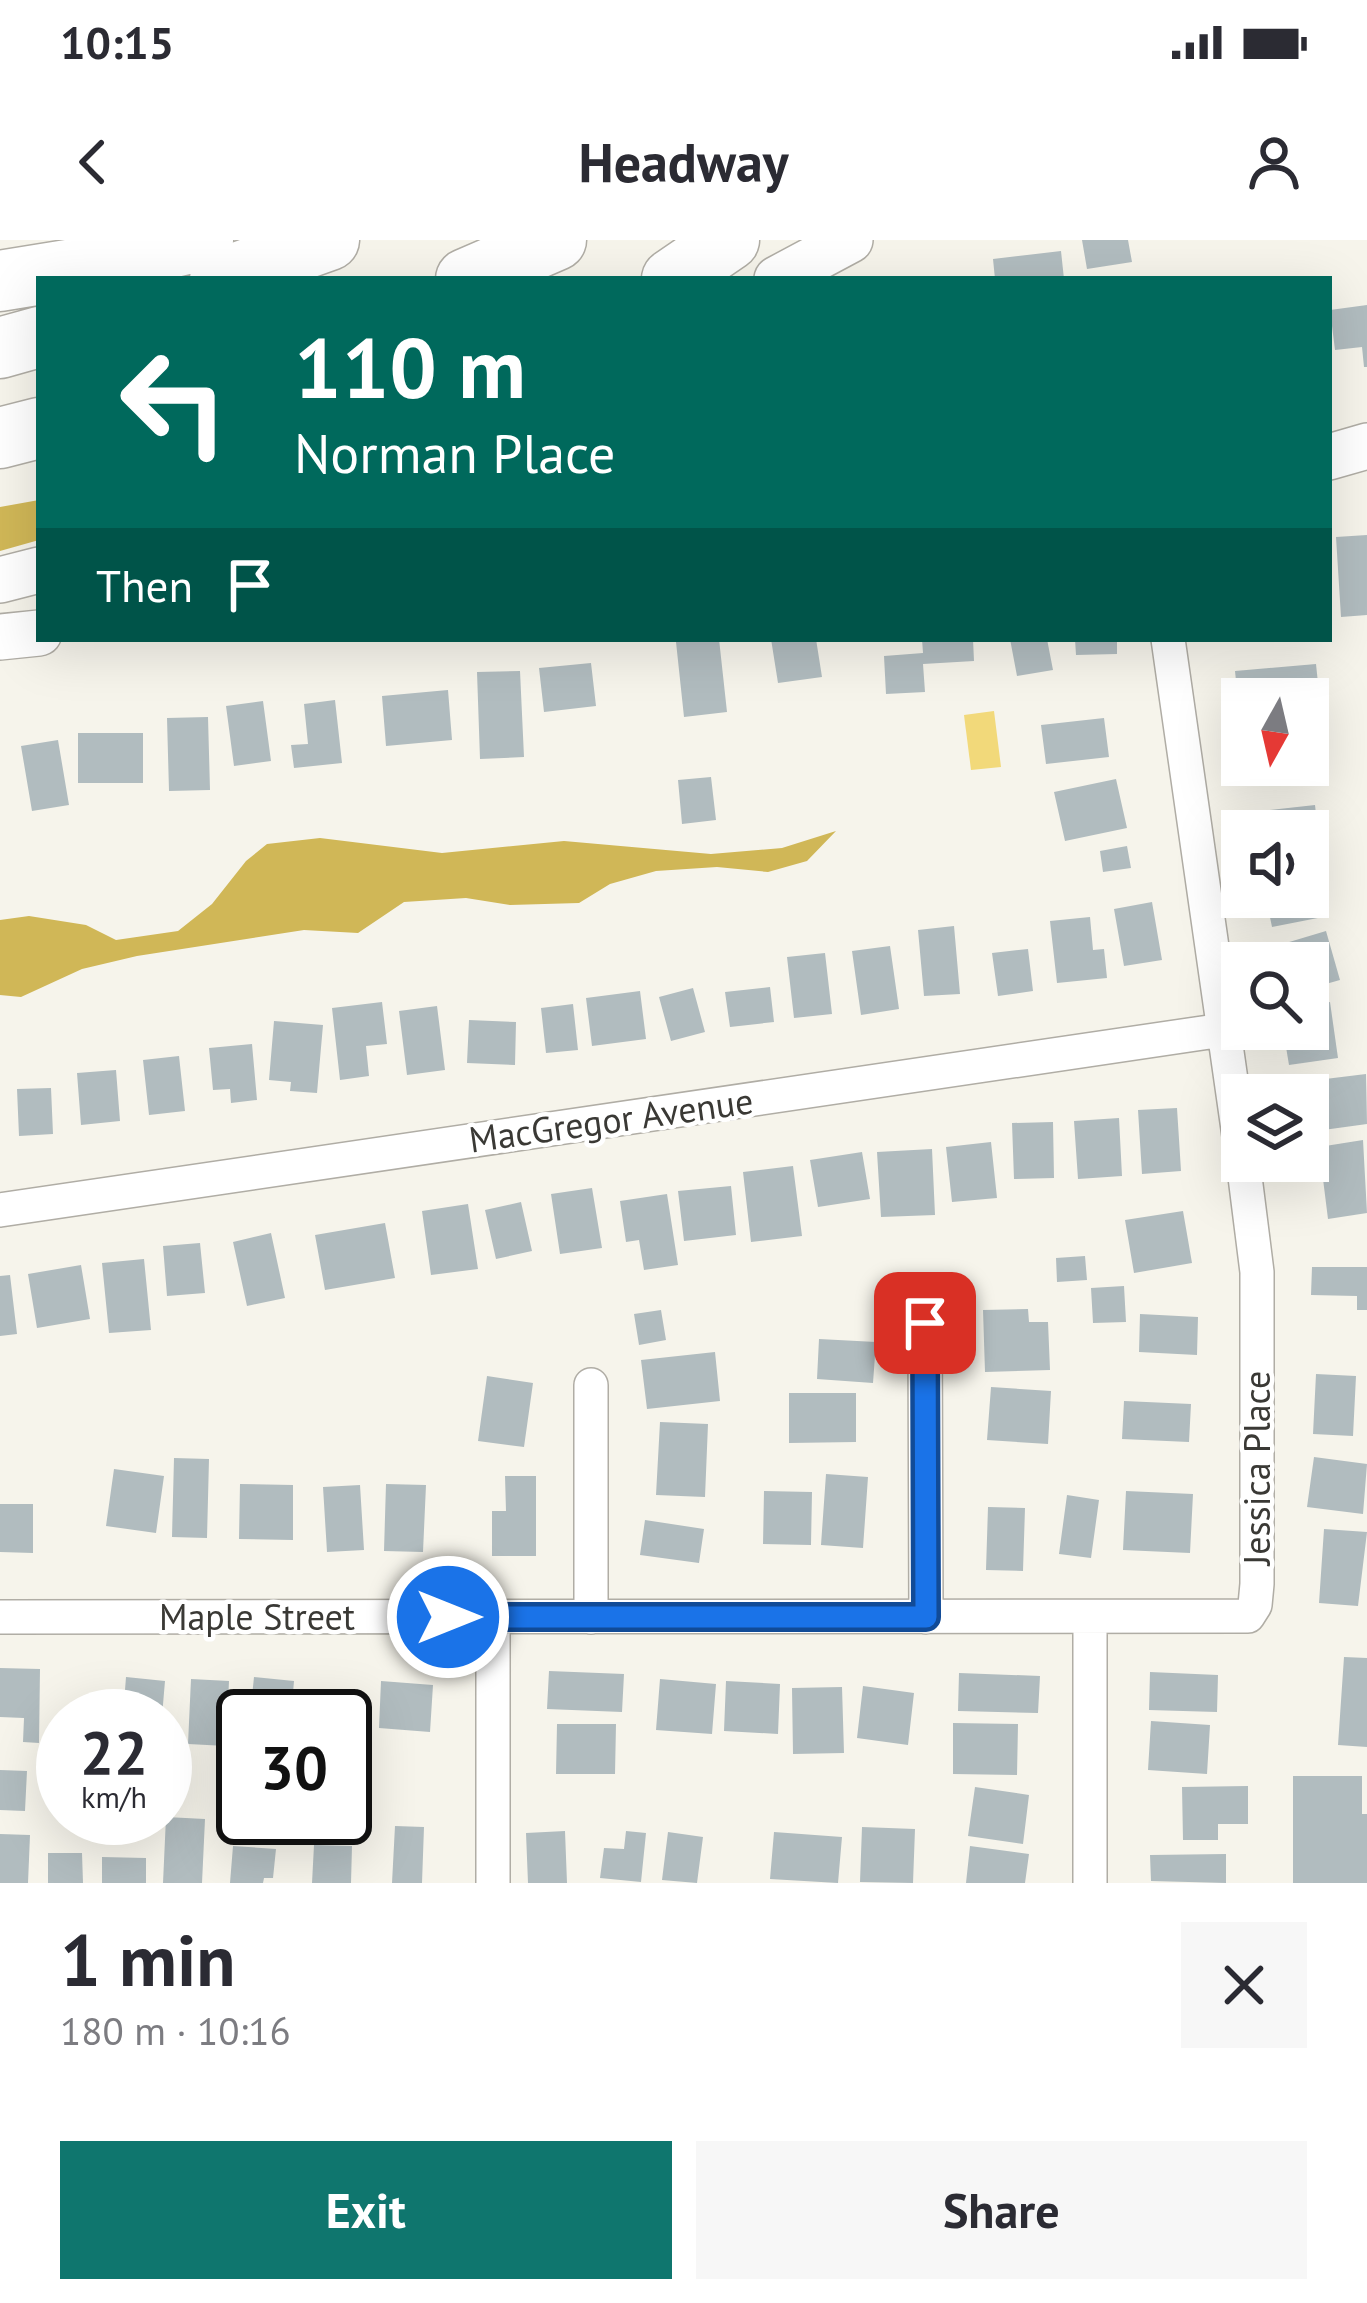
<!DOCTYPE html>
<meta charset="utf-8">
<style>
body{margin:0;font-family:"PT Sans",sans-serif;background:#f7f7f7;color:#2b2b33;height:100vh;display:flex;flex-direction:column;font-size:45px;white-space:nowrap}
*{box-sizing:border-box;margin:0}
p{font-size:39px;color:#7c7c81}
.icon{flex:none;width:66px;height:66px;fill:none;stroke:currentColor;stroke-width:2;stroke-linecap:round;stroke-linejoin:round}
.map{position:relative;height:1643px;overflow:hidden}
.drawer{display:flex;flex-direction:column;background:#fff;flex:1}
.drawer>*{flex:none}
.top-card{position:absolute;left:36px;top:36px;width:1296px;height:366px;border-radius:0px;box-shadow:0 12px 48px #0002;background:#00695c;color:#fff;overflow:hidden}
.needle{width:78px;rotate:188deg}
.tools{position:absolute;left:1221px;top:438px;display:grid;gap:24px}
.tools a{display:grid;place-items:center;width:108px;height:108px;border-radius:0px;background:#fff;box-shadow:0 12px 48px #0002;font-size:60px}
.speed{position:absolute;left:36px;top:1449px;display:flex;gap:24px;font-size:60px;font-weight:700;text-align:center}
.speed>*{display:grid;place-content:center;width:156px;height:156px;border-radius:50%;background:#fff;box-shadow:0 12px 48px #0002;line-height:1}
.speed small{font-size:30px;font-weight:400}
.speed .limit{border:6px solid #111;border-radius:18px;background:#fff;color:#111}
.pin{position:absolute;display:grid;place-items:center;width:102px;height:102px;color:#fff;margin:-51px;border-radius:24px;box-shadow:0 6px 18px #0006}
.me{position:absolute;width:132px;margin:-66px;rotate:90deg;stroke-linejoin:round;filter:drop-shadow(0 0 9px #0008)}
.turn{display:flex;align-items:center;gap:42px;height:252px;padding:0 60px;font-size:54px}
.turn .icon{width:156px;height:156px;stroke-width:2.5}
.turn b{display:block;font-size:84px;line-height:102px}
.then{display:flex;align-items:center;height:114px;padding:0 60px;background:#0003;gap:24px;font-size:45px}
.round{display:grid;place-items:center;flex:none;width:126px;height:126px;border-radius:0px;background:#f7f7f7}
.summary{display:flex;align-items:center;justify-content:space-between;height:204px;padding:0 60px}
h1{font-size:72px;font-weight:600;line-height:90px}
.primary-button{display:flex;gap:24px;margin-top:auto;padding:24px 60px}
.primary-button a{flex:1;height:138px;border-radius:0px;background:#0f766e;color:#fff;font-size:48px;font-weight:600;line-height:138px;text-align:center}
.primary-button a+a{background:#f7f7f7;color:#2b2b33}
.status{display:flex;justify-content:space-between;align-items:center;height:84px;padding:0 60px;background:#fff;direction:ltr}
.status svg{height:33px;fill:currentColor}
header{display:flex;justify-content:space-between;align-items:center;height:156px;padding:0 60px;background:#fff;font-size:54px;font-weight:600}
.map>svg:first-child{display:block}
.forest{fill:#d0b757}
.water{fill:#f2d97a}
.building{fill:#b1bcbf}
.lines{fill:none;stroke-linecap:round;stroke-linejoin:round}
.street-casing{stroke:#b0ada5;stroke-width:36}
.secondary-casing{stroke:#b0ada5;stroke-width:48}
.highway-casing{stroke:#b0ada5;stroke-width:63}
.street{stroke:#fff;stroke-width:33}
.secondary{stroke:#fff;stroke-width:45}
.highway{stroke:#fff;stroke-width:60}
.route-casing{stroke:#114b97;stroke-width:30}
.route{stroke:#1a73e8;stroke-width:21}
.labels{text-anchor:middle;stroke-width:9;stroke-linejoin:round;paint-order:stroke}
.street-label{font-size:36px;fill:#3a3935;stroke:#fff}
</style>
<div class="status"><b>10:15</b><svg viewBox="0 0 49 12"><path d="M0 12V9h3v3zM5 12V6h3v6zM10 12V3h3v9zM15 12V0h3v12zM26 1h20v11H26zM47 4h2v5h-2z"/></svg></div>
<header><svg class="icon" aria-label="back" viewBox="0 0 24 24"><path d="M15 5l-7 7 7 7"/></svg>Headway<svg class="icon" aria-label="person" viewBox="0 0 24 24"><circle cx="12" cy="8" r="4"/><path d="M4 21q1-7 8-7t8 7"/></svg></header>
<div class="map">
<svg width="1367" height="1643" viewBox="0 0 1367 1643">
<rect width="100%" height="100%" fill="#f6f4eb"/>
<path class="forest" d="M 39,260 L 39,300 L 0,311 L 0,267 Z
M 836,591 L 807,621 L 768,632 L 717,627 L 656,631 L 610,644 L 579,663 L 510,665 L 466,658 L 404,662 L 358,693 L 304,690 L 137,716 L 82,729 L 21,757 L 0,755 L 0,680 L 29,676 L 86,685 L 116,700 L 178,691 L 212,664 L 246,621 L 267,604 L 320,598 L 442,613 L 564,601 L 711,614 L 782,608 Z"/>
<path class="water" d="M 994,471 L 1001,527 L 971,530 L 964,475 Z"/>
<path class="building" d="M 1082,0 L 1128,0 L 1132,22 L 1087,29 Z
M 1061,11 L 1064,39 L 995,39 L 993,19 Z
M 1367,65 L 1367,127 L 1364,127 L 1362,107 L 1335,110 L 1330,70 Z
M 1367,295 L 1367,375 L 1341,377 L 1336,297 Z
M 719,399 L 727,472 L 684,477 L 676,402 Z
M 771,399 L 816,399 L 822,437 L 778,443 Z
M 922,399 L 973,399 L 974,421 L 923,424 L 925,452 L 886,454 L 884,416 L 923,413 Z
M 1010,399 L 1047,399 L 1053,430 L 1017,436 Z
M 1075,399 L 1117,399 L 1117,414 L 1076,415 Z
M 591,423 L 596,466 L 544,472 L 539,428 Z
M 1316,424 L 1321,472 L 1308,474 L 1308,459 L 1242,459 L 1242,471 L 1239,471 L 1235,431 Z
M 520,431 L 524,517 L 480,519 L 477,432 Z
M 448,450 L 452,500 L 386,506 L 382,456 Z
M 335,460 L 342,523 L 294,528 L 291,505 L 308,504 L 304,464 Z
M 263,461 L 271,521 L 234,526 L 226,466 Z
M 208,477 L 210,550 L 169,551 L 167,478 Z
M 1104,478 L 1109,517 L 1046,524 L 1041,485 Z
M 78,493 L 143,493 L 143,543 L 78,543 Z
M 58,500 L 69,565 L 32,571 L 21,506 Z
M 1266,525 L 1304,525 L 1305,541 L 1269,545 Z
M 711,537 L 716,580 L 682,584 L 678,540 Z
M 1116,539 L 1127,588 L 1065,601 L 1054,552 Z
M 1315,565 L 1320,609 L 1308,610 L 1308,591 L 1255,591 L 1252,572 Z
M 1127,606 L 1131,628 L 1103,632 L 1100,611 Z
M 1317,626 L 1328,676 L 1272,687 L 1266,658 L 1308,657 L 1308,628 Z
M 1152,662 L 1162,720 L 1124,726 L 1114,669 Z
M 1090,677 L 1093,710 L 1104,709 L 1107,738 L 1057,743 L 1050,681 Z
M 954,686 L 960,754 L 924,756 L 918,690 Z
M 1326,691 L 1340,740 L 1308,749 L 1308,723 L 1274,723 L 1269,708 Z
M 890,706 L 899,769 L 861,775 L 852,711 Z
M 1028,709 L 1033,751 L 998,756 L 992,713 Z
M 825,713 L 832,774 L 794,778 L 787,717 Z
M 770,747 L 774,782 L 730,787 L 725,752 Z
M 693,748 L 705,792 L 671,801 L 659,757 Z
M 640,751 L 646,799 L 592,806 L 586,758 Z
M 382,762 L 387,804 L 366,806 L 369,836 L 340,840 L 332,768 Z
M 1330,762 L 1338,818 L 1289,825 L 1283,789 L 1308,789 L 1308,765 Z
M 573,764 L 578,810 L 546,813 L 541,768 Z
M 437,766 L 445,830 L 407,835 L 399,771 Z
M 469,780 L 516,782 L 515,825 L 467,823 Z
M 274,781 L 323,785 L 317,853 L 290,851 L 291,842 L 269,840 Z
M 252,804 L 257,860 L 231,863 L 230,849 L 213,850 L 209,808 Z
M 179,816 L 185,871 L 149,875 L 143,820 Z
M 116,830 L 120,881 L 81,885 L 77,833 Z
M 1366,834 L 1367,884 L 1316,891 L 1309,841 Z
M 51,848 L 53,894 L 19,896 L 17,849 Z
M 1177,868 L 1181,931 L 1142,934 L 1138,870 Z
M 1119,878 L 1122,936 L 1078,939 L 1074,881 Z
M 1053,882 L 1054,938 L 1014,939 L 1012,883 Z
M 1363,900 L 1367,973 L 1328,979 L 1319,907 Z
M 991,902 L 997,958 L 952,962 L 946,907 Z
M 932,909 L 935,975 L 881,977 L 877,912 Z
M 862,912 L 870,959 L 818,967 L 810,920 Z
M 793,926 L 802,996 L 751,1002 L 743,932 Z
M 731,946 L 736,995 L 684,1001 L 678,951 Z
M 592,948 L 602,1008 L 560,1014 L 551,954 Z
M 667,954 L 678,1025 L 644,1030 L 639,1000 L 626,1002 L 620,961 Z
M 521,962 L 532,1011 L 496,1019 L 485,970 Z
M 468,964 L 478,1029 L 431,1035 L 422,971 Z
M 1183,971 L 1192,1023 L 1134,1033 L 1125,980 Z
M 385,983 L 395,1038 L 325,1050 L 315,995 Z
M 271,993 L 285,1058 L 247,1066 L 233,1002 Z
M 200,1003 L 205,1053 L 167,1056 L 163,1006 Z
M 1085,1016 L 1087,1040 L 1057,1042 L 1056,1018 Z
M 144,1019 L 151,1090 L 109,1093 L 102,1023 Z
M 81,1025 L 90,1079 L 37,1088 L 28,1034 Z
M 1312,1027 L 1367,1027 L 1367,1070 L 1357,1070 L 1357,1056 L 1311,1055 Z
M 10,1035 L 17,1094 L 0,1096 L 0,1036 Z
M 958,1037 L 962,1065 L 935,1069 L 931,1041 Z
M 1124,1046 L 1126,1082 L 1093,1083 L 1091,1048 Z
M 1028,1069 L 1029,1082 L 1048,1082 L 1050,1130 L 985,1132 L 983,1070 Z
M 661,1070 L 666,1100 L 639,1105 L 634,1074 Z
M 1140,1074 L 1198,1077 L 1197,1115 L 1139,1112 Z
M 819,1099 L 876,1102 L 873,1143 L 817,1139 Z
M 715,1112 L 720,1161 L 647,1169 L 641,1120 Z
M 1316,1134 L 1356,1136 L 1353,1196 L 1313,1194 Z
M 487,1136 L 533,1143 L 524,1207 L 478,1201 Z
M 991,1147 L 1051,1151 L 1048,1204 L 987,1200 Z
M 789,1153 L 856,1153 L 856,1202 L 789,1203 Z
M 1124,1161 L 1191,1164 L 1189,1202 L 1122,1199 Z
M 660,1182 L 708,1184 L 705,1257 L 656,1255 Z
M 1314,1217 L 1367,1224 L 1363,1274 L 1307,1267 Z
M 174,1218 L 209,1219 L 207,1298 L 172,1297 Z
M 114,1229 L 164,1236 L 156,1293 L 106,1286 Z
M 826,1234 L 868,1237 L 863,1308 L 821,1305 Z
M 505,1236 L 536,1236 L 536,1316 L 492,1316 L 492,1271 L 506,1271 Z
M 240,1244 L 293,1245 L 293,1300 L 239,1299 Z
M 386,1244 L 426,1245 L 423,1312 L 384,1311 Z
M 360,1245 L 364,1310 L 327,1312 L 323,1247 Z
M 764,1251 L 812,1252 L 811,1305 L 763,1304 Z
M 1126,1251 L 1193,1254 L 1190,1313 L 1123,1310 Z
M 1067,1255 L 1099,1260 L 1091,1318 L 1059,1314 Z
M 0,1264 L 33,1264 L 33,1313 L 0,1312 Z
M 988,1267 L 1025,1268 L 1023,1331 L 986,1330 Z
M 645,1280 L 704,1289 L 699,1323 L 640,1315 Z
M 1324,1289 L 1367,1292 L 1358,1366 L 1319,1363 Z
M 1344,1417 L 1367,1418 L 1367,1507 L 1338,1505 Z
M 0,1428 L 40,1429 L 39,1503 L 23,1502 L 24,1478 L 0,1477 Z
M 549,1431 L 624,1434 L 622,1472 L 547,1469 Z
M 1150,1432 L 1218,1435 L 1217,1472 L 1149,1470 Z
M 959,1433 L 1040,1436 L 1038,1473 L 958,1471 Z
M 126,1437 L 165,1441 L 162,1476 L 123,1476 Z
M 254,1437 L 294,1441 L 291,1476 L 250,1476 Z
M 191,1439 L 229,1441 L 226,1506 L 188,1504 Z
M 660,1439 L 716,1444 L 712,1494 L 656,1490 Z
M 381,1441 L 433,1445 L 430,1492 L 379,1488 Z
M 726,1441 L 780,1444 L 778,1494 L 724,1491 Z
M 863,1446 L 914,1453 L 908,1505 L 857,1498 Z
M 842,1447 L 844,1513 L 793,1514 L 792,1448 Z
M 1151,1481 L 1210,1485 L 1207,1534 L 1148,1530 Z
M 953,1483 L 1018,1484 L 1017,1535 L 953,1534 Z
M 557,1484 L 616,1484 L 615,1534 L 556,1534 Z
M 345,1504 L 370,1505 L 368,1539 L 345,1538 Z
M 0,1530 L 27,1531 L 25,1571 L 0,1570 Z
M 1293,1536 L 1362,1536 L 1362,1574 L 1367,1574 L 1367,1643 L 1293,1643 Z
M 1248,1546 L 1248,1584 L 1218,1584 L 1218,1600 L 1183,1600 L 1182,1547 Z
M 975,1547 L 1029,1555 L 1023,1604 L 968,1596 Z
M 166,1577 L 205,1579 L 202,1643 L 163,1643 Z
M 395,1586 L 424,1587 L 422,1643 L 392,1643 Z
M 862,1587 L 915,1589 L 913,1643 L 860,1642 Z
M 565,1591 L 567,1643 L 528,1643 L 526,1593 Z
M 626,1591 L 646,1593 L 641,1642 L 600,1638 L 604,1608 L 624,1609 Z
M 668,1592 L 703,1597 L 697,1643 L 662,1640 Z
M 774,1592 L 842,1597 L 838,1643 L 770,1639 Z
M 0,1594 L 30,1595 L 28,1643 L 0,1643 Z
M 314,1605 L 352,1606 L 351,1643 L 312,1643 Z
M 233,1606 L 276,1609 L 273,1638 L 264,1638 L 263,1643 L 230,1643 Z
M 970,1606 L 1029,1614 L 1025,1643 L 966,1643 Z
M 48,1613 L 82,1613 L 83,1643 L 48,1643 Z
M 1226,1614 L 1226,1643 L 1151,1641 L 1150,1615 Z
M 102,1617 L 146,1618 L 146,1643 L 102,1643 Z"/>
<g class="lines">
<g class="street-casing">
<path id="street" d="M 1168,399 L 1242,917
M 0,970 L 1223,790
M 925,1083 L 926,1377
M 591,1145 L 591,1377
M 0,1377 L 1248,1376 L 1255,1365 L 1257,1344 L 1257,1032 L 1243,921
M 493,1643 L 493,1377
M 1090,1643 L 1090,1377"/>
</g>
<g class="secondary-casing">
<path id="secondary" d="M 777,39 L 850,0
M 1329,217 L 1367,206
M 0,340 L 39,330
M 0,397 L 39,393"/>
</g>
<g class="highway-casing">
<path id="highway" d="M 220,39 L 329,0
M 466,39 L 556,0
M 672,39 L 729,0
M 0,41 L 98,25 L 203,0
M 0,108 L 39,97
M 0,198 L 39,188"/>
</g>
<use href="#street" class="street"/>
<use href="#secondary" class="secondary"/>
<use href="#highway" class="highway"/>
</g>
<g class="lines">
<g class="route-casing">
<path id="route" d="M 448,1377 L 926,1377 L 925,1083"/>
</g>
<use href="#route" class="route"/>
</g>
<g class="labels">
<g class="street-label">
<text transform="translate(611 880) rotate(-8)" y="13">MacGregor Avenue</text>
<text transform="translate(1257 1228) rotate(-90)" y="13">Jessica Place</text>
<text x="257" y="1390">Maple Street</text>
</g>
</g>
</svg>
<div class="tools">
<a><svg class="needle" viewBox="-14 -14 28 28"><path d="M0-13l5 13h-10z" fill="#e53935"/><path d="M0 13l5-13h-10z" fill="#7c7c81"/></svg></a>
<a><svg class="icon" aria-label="sound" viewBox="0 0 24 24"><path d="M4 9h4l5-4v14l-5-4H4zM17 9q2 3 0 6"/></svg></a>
<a><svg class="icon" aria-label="search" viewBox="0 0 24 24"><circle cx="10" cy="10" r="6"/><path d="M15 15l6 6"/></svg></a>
<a><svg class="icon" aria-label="layers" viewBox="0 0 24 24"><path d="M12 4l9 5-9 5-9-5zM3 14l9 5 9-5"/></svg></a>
</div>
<div class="speed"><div>22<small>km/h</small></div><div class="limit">30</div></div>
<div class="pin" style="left:925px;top:1083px;background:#d93025"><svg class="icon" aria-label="arrive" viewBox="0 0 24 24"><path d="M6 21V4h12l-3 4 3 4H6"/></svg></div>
<svg class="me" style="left:448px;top:1377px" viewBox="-20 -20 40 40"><circle r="17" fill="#1a73e8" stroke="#fff" stroke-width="3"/><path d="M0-11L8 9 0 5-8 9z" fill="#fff"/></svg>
<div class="top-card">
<div class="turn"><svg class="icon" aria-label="left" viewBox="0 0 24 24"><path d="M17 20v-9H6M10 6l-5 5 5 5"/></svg><div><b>110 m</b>Norman Place</div></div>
<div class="then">Then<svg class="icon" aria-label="arrive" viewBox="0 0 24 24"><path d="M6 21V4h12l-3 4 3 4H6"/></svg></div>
</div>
</div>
<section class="drawer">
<div class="summary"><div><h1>1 min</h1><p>180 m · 10:16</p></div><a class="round"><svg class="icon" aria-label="close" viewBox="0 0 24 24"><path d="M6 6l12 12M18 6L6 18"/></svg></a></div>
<div class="primary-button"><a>Exit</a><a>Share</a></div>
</section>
